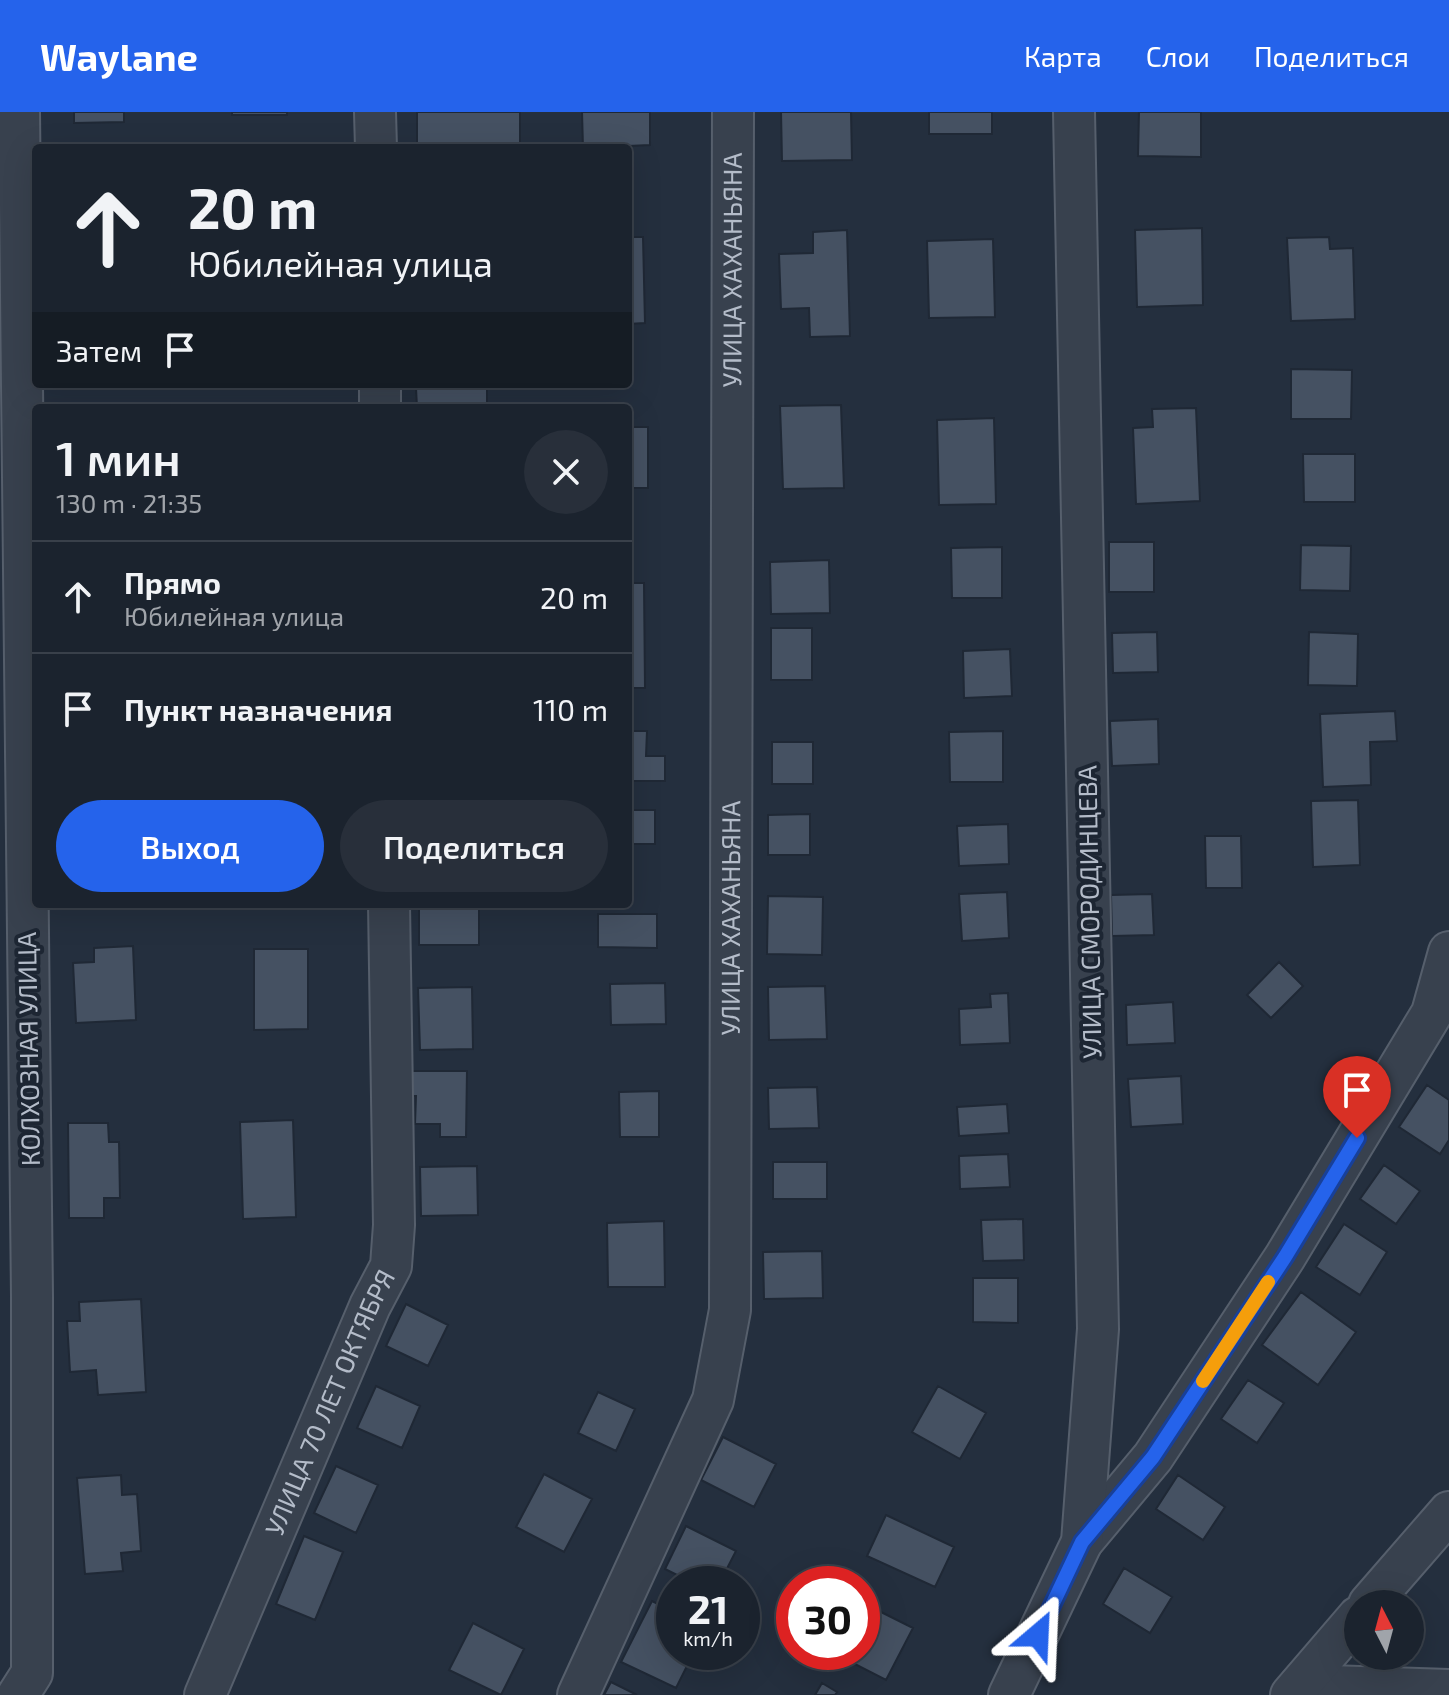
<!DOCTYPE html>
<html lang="ru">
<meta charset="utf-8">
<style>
body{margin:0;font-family:"Exo 2",sans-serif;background:#282f3a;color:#f1f3f6;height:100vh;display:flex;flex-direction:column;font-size:30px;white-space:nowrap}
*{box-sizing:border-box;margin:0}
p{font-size:26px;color:#a0a4aa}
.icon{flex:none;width:44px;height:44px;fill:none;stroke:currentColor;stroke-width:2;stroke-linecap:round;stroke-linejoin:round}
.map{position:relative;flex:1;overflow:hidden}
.details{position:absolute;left:32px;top:292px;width:600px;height:504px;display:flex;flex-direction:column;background:#1b232e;border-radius:8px;box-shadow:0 8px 32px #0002,0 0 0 2px #39404a}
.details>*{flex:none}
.guide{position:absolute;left:32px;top:32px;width:600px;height:244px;border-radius:8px;box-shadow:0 8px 32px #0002,0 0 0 2px #39404a;background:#1b232e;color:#f1f3f6;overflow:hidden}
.needle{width:52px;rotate:354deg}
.fabs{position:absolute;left:1344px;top:1478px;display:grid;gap:16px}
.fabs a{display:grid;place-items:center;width:80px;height:80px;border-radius:50%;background:#1b232e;box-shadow:0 8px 32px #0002,0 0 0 2px #39404a;font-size:40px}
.speed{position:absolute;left:656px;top:1454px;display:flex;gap:16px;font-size:40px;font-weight:700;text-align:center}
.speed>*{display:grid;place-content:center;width:104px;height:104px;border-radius:50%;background:#1b232e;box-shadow:0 8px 32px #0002,0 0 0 2px #39404a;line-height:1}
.speed small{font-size:20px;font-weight:400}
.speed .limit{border:12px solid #d22;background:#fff;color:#111}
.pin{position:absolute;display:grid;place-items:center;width:68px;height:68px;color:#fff;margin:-82px -34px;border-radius:50% 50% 50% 0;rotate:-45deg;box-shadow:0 0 8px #0007}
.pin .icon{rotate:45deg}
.me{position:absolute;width:88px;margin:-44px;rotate:26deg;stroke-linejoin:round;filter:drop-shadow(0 0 6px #0008)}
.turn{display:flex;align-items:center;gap:28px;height:168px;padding:0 24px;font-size:36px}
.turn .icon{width:104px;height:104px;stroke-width:2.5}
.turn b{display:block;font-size:56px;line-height:68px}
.then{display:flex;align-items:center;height:76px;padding:0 24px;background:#0003;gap:16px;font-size:30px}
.round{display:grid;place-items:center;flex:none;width:84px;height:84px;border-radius:42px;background:#282f3a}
.overview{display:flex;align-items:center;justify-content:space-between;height:136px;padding:0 24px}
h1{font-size:48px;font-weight:600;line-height:60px}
.button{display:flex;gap:16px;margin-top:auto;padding:16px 24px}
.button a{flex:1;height:92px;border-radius:48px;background:#2563eb;color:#fff;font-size:32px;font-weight:600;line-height:92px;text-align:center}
.button a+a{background:#282f3a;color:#f1f3f6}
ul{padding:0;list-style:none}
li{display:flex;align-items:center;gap:24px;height:112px;padding:0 24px;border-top:2px solid #39404a}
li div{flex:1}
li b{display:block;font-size:30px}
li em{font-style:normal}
header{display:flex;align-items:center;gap:48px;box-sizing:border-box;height:112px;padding:0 40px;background:#2563eb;color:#fff}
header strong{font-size:38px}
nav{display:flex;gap:44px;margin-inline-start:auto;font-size:28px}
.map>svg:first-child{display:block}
.building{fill:#455162;stroke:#1f2835;stroke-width:2}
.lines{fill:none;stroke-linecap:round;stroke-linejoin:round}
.minor-casing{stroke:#565f6c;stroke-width:44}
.minor{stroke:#38414e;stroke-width:40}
.route-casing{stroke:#184099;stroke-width:20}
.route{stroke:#2563eb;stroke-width:14}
.slow{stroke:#f59e0b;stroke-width:14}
.labels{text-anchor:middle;stroke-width:8;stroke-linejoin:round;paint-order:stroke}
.street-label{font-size:26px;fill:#b4bcc9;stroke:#1d2633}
</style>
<header>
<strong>Waylane</strong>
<nav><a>Карта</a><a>Слои</a><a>Поделиться</a></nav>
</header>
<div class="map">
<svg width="1449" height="1583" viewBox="0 0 1449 1583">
<rect width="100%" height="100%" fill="#242f3e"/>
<path class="building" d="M 74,0 L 124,0 L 124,10 L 74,11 Z
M 232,0 L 287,0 L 287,3 L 232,3 Z
M 417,0 L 520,0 L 520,36 L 417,36 Z
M 582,0 L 650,0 L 650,33 L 629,34 L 630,48 L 628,36 L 583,36 Z
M 781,0 L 851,0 L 852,48 L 782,49 Z
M 929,0 L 992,0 L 992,22 L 929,22 Z
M 1139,0 L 1201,0 L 1201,45 L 1138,44 Z
M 1202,116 L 1203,193 L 1137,195 L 1135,118 Z
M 847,118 L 850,224 L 810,225 L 809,196 L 781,197 L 779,142 L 813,141 L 813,120 Z
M 628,125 L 643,125 L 645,211 L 628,212 Z
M 1329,125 L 1330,137 L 1353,136 L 1355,207 L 1291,209 L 1287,126 Z
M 993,127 L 995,205 L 929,206 L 927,129 Z
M 1291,257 L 1352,258 L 1351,307 L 1291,307 Z
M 416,276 L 487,276 L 487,296 L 417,296 Z
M 841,293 L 844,376 L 783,377 L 780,294 Z
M 1196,296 L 1200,389 L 1136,392 L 1133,316 L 1153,315 L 1152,297 Z
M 994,306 L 996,392 L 939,393 L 937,308 Z
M 628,315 L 648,315 L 648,376 L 628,376 Z
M 1303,342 L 1355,342 L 1355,390 L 1304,390 Z
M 1109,430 L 1154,430 L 1154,480 L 1109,480 Z
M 1301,433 L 1351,434 L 1350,479 L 1300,478 Z
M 1002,435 L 1002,486 L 952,486 L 951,436 Z
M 829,448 L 830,501 L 771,502 L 770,450 Z
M 628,471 L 644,471 L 645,576 L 628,576 Z
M 771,516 L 812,516 L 812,568 L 771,568 Z
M 1157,520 L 1158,560 L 1113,561 L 1112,521 Z
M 1309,520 L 1358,522 L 1357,574 L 1308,573 Z
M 1010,537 L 1012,584 L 964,586 L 963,539 Z
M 1395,599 L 1397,629 L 1370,630 L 1371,673 L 1323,675 L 1320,602 Z
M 1158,607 L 1159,652 L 1112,654 L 1110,609 Z
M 628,619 L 647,619 L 646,644 L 665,644 L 665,669 L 628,669 Z
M 1003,619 L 1003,670 L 950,670 L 949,620 Z
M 772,630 L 813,630 L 813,672 L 772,672 Z
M 1358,688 L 1360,753 L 1313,755 L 1311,689 Z
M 628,698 L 655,698 L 655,732 L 628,732 Z
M 810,702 L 810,743 L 768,743 L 768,703 Z
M 1008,712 L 1009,752 L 959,754 L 957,714 Z
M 1205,724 L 1241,724 L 1242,776 L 1206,776 Z
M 1007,780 L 1009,826 L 962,829 L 959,782 Z
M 1152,782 L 1154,823 L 1112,824 L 1111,783 Z
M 768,784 L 823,785 L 822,843 L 767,842 Z
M 419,792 L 479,792 L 479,833 L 419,833 Z
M 598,802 L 657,802 L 657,836 L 598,835 Z
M 133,834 L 136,908 L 76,911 L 73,851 L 94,850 L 94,836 Z
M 254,837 L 308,837 L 308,917 L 254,918 Z
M 1279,850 L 1303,874 L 1271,906 L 1247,883 Z
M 665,871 L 666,912 L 611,913 L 610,872 Z
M 825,874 L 827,927 L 769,928 L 768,875 Z
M 472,875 L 473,937 L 420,938 L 418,876 Z
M 1008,881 L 1010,931 L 960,933 L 959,897 L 991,895 L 990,882 Z
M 1173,890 L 1175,931 L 1127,933 L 1126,893 Z
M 407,959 L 467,959 L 466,1025 L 440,1025 L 440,1012 L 415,1012 L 416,984 L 406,984 Z
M 1181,964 L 1183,1012 L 1131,1015 L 1128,967 Z
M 1427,973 L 1449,988 L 1449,1028 L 1440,1042 L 1399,1015 Z
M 817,975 L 819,1016 L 769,1017 L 768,976 Z
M 659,979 L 659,1025 L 620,1025 L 619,980 Z
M 1007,992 L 1009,1021 L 959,1024 L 957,995 Z
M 293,1008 L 296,1105 L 243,1107 L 240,1010 Z
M 68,1011 L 108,1011 L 109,1030 L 119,1030 L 120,1086 L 104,1086 L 104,1106 L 69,1106 Z
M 1008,1042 L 1010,1075 L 960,1077 L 959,1044 Z
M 773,1050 L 827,1050 L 827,1087 L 773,1087 Z
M 1384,1053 L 1420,1079 L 1396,1112 L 1360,1087 Z
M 477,1054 L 478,1103 L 421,1104 L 420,1055 Z
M 1023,1107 L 1024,1148 L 983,1149 L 981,1108 Z
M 664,1109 L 665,1175 L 608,1175 L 607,1111 Z
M 1344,1112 L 1387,1140 L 1360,1183 L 1316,1155 Z
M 822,1139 L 823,1186 L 764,1187 L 763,1140 Z
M 973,1166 L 1018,1166 L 1018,1211 L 973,1210 Z
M 1301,1180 L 1356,1220 L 1318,1273 L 1262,1233 Z
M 141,1187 L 146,1280 L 98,1283 L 96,1258 L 70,1260 L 67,1209 L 80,1209 L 79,1190 Z
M 406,1192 L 448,1213 L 428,1254 L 386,1234 Z
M 1248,1268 L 1284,1291 L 1257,1331 L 1221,1307 Z
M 376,1274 L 420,1294 L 402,1336 L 357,1316 Z
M 938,1274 L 986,1301 L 960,1347 L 912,1320 Z
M 598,1280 L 635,1297 L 616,1339 L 578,1321 Z
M 723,1325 L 776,1352 L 754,1395 L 701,1368 Z
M 336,1354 L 378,1373 L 356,1421 L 314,1401 Z
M 544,1362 L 592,1387 L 564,1440 L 516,1415 Z
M 121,1363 L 122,1383 L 137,1382 L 141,1439 L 121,1441 L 123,1459 L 85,1462 L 77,1366 Z
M 1178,1363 L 1225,1395 L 1203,1428 L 1156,1397 Z
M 886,1403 L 954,1435 L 935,1475 L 867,1444 Z
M 686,1414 L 736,1439 L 719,1472 L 695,1472 L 665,1457 Z
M 304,1424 L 343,1440 L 315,1508 L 276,1492 Z
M 1124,1456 L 1172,1485 L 1150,1521 L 1103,1492 Z
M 652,1489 L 674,1500 L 674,1540 L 694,1540 L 676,1576 L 621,1550 Z
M 871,1495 L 913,1516 L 886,1568 L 845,1547 L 848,1540 L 862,1540 L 862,1513 Z
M 473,1511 L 524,1537 L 501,1583 L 449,1558 Z
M 611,1570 L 637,1583 L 604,1583 Z
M 822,1571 L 837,1580 L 835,1583 L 815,1583 Z"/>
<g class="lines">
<g class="minor-casing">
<g id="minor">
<path d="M 375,0 L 376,36"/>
<path d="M 380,272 L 380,296"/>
<path d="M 1082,1430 L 1153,1345 L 1285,1145 L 1432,901 L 1449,840"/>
<path d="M 1369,1492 L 1449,1400"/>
<path d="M 1300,1573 L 1449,1578"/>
<path d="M 18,1583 L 32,1561 L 32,1185 L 19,0"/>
<path id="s1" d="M 205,1583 L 370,1194 L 391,1154 L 394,1113 L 389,792"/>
<path id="s2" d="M 578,1583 L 713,1288 L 730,1198 L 733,0"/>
<path d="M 1009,1583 L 1082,1430 L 1098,1217 L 1074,0"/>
<path d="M 1291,1583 L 1358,1505"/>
</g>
</g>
<use href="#minor" class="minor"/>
</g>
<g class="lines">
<g class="route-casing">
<path id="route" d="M 1038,1523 L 1082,1430 L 1153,1345 L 1285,1145 L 1357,1026"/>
</g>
<use href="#route" class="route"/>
<path class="slow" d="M 1203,1269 L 1268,1170"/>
</g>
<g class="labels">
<g class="street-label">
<text dy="9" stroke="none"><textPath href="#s2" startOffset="1456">УЛИЦА ХАХАНЬЯНА</textPath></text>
<text transform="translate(1090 800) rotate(-91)" y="9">УЛИЦА СМОРОДИНЦЕВА</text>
<text dy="9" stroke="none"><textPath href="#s2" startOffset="808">УЛИЦА ХАХАНЬЯНА</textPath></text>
<text transform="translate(29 937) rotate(-91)" y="9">КОЛХОЗНАЯ УЛИЦА</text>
<text dy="9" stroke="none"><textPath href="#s1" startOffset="318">УЛИЦА 70 ЛЕТ ОКТЯБРЯ</textPath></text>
</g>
</g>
</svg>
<div class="fabs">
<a><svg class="needle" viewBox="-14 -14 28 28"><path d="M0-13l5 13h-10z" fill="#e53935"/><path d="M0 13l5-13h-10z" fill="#a0a4aa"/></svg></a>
</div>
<div class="speed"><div>21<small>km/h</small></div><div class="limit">30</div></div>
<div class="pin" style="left:1357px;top:1026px;background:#d93025"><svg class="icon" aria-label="arrive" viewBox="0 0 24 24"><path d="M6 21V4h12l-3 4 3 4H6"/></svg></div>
<svg class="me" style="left:1038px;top:1523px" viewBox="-20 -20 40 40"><path d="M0-17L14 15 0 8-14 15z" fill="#2563eb" stroke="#fff" stroke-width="4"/></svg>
<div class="guide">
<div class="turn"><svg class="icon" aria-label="ahead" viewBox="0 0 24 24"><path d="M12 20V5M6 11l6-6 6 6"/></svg><div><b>20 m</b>Юбилейная улица</div></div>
<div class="then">Затем<svg class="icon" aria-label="arrive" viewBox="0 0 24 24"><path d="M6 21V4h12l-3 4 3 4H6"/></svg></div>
</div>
<section class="details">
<div class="overview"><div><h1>1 мин</h1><p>130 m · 21:35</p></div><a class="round"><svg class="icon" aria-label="close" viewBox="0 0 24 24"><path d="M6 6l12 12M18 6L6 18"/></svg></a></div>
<ul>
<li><svg class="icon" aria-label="ahead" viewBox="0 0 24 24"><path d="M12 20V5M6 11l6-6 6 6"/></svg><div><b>Прямо</b><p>Юбилейная улица</p></div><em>20 m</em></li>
<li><svg class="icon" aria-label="arrive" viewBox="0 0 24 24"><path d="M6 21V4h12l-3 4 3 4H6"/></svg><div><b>Пункт назначения</b></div><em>110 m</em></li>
</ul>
<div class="button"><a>Выход</a><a>Поделиться</a></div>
</section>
</div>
